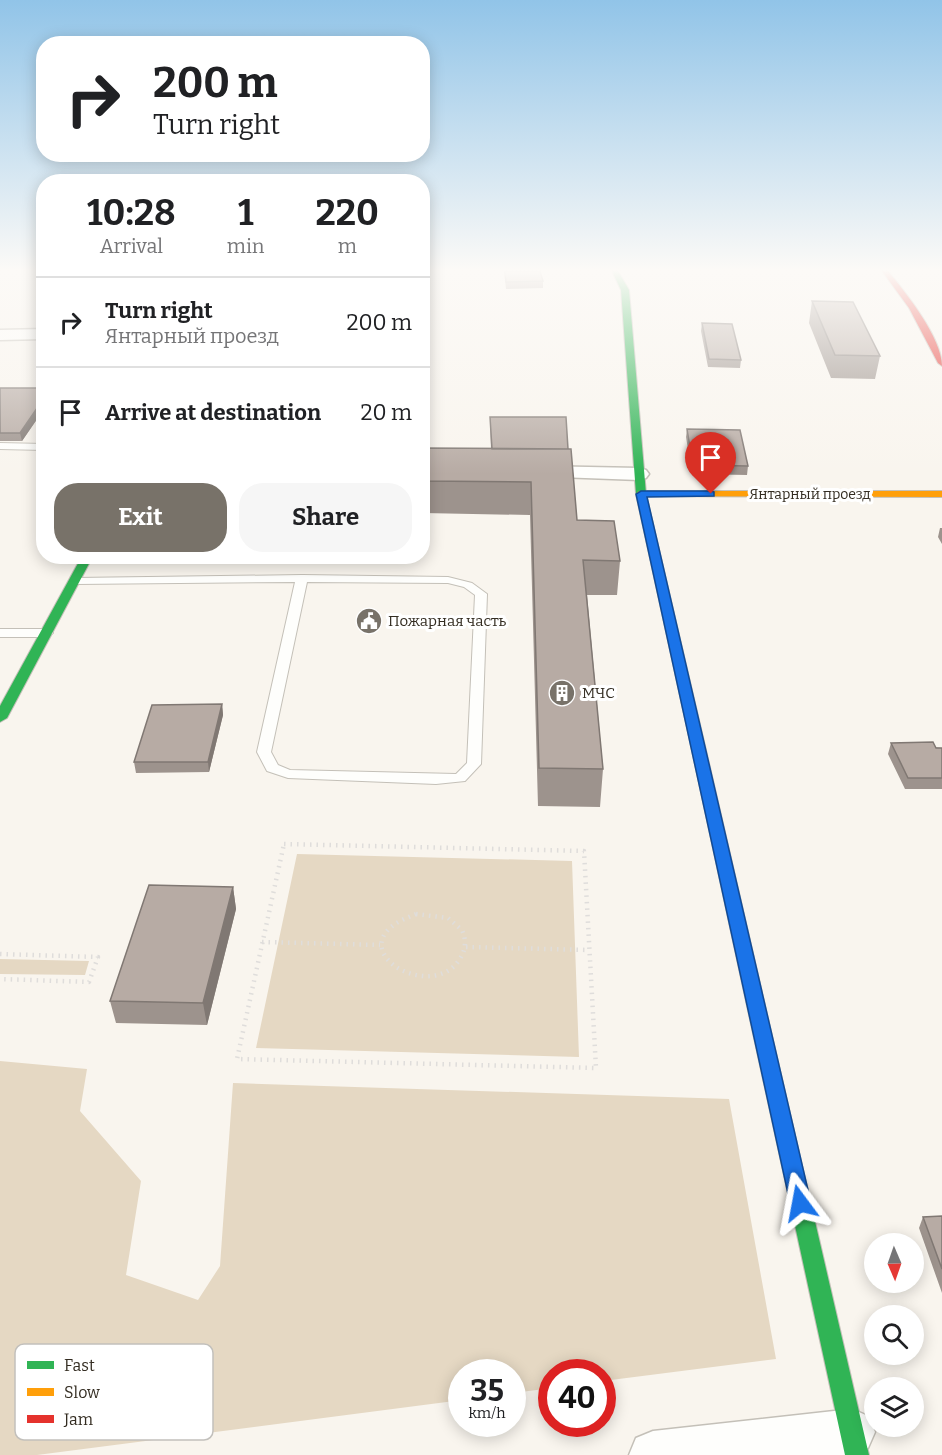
<!DOCTYPE html>
<meta charset="utf-8">
<style>
body{margin:0;font-family:Bitter,serif;background:#f6f6f6;color:#202124;height:100vh;display:flex;flex-direction:column;font-size:22px;white-space:nowrap}
*{box-sizing:border-box;margin:0}
p{font-size:20px;color:#757577}
.icon{flex:none;width:33px;height:33px;fill:none;stroke:currentColor;stroke-width:2;stroke-linecap:round;stroke-linejoin:round}
.map{position:relative;flex:1;overflow:hidden}
.sheet{position:absolute;left:36px;top:174px;width:394px;height:390px;display:flex;flex-direction:column;background:#fff;border-radius:24px;box-shadow:0 3px 15px #0003}
.sheet>*{flex:none}
.banner{position:absolute;left:36px;top:36px;width:394px;height:126px;border-radius:24px;box-shadow:0 3px 15px #0003;background:#fff;color:#202124;overflow:hidden}
.needle{width:39px;rotate:178deg}
.tools{position:absolute;left:864px;top:1233px;display:grid;gap:12px}
.tools a{display:grid;place-items:center;width:60px;height:60px;border-radius:50%;background:#fff;box-shadow:0 3px 15px #0003;font-size:30px}
.speed{position:absolute;left:448px;top:1359px;display:flex;gap:12px;font-size:30px;font-weight:700;text-align:center}
.speed>*{display:grid;place-content:center;width:78px;height:78px;border-radius:50%;background:#fff;box-shadow:0 3px 15px #0003;line-height:1}
.speed small{font-size:15px;font-weight:400}
.speed .limit{border:9px solid #d22;background:#fff;color:#111}
.pin{position:absolute;display:grid;place-items:center;width:51px;height:51px;color:#fff;margin:-62px -26px;border-radius:50% 50% 50% 0;rotate:-45deg;box-shadow:0 0 6px #0007}
.pin .icon{rotate:45deg}
.me{position:absolute;width:66px;margin:-33px;rotate:347deg;stroke-linejoin:round;filter:drop-shadow(0 0 4px #0008)}
.turn{display:flex;align-items:center;gap:21px;height:126px;padding:0 18px;font-size:27px}
.turn .icon{width:78px;height:78px;stroke-width:2.5}
.turn b{display:block;font-size:42px;line-height:51px}
.eta{display:flex;justify-content:space-evenly;align-items:center;height:102px;text-align:center}
.eta b{font-size:36px;font-weight:700;line-height:42px}
.button{display:flex;gap:12px;margin-top:auto;padding:12px 18px}
.button a{flex:1;height:69px;border-radius:24px;background:#787269;color:#fff;font-size:24px;font-weight:700;line-height:69px;text-align:center}
.button a+a{background:#f6f6f6;color:#202124}
ul{padding:0;list-style:none}
li{display:flex;align-items:center;gap:18px;height:90px;padding:0 18px;border-top:2px solid #e0e0e0}
li div{flex:1}
li b{display:block;font-size:22px}
li em{font-style:normal}
.map>svg:first-child{display:block}
.green{fill:#e5d8c3}
.lines{fill:none;stroke-linecap:round;stroke-linejoin:round}
.lane-casing{stroke:#c4c0b8;stroke-width:2}
.street-casing{stroke:#c4c0b8;stroke-width:3}
.fast-casing{stroke:#c4c0b8;stroke-width:2}
.slow-casing{stroke:#c4c0b8;stroke-width:2}
.jam-casing{stroke:#c4c0b8;stroke-width:2}
.path{stroke:#dfdddb;stroke-width:4.5;stroke-dasharray:1.5 5;stroke-linecap:butt}
.lane{fill:#fefefc;fill-rule:evenodd}
.street{fill:#fefefc;fill-rule:evenodd}
.fast{fill:#30b455;fill-rule:evenodd}
.slow{fill:#ff9f0a;fill-rule:evenodd}
.jam{fill:#e5322d;fill-rule:evenodd}
.wall{fill:#9d938d}
.shaded-wall{fill:#807873}
.building{fill:#b7aba4;stroke:#807873;stroke-width:1.5}
.route{fill:#1a73e8;stroke:#114b97;stroke-width:1.5}
.labels{text-anchor:middle;stroke-width:6;stroke-linejoin:round;paint-order:stroke}
.far-street-label{font-size:14px;fill:#332c21;stroke:#fff}
.poi-label{font-size:15px;fill:#332c21;stroke:#fff;text-anchor:start}
.key{fill:#fff;stroke:#c2c0bc;stroke-width:1.5}
.key-label{font-size:16px;fill:#332c21}
</style>
<div class="map">
<svg width="942" height="1455" viewBox="0 0 942 1455">
<rect width="100%" height="100%" fill="#f9f5ee"/>
<path class="green" d="M 297,854 L 572,861 L 579,1057 L 256,1048 Z
M 0,959 L 89,961 L 85,975 L 0,974 Z
M 0,1061 L 87,1069 L 80,1111 L 141,1181 L 126,1275 L 198,1300 L 220,1266 L 233,1083 L 729,1099 L 776,1359 L 603,1381 L 603,1372 L 552,1372 L 552,1388 L 513,1393 L 513,1372 L 462,1372 L 462,1400 L 37,1455 L 0,1455 Z"/>
<g class="lines">
<g class="lane-casing">
<path id="lane" d="M 0,443 L 44,444 L 44,450 L 0,449 Z
M 302,575 L 448,577 L 472,583 L 487,594 L 481,764 L 465,781 L 436,784 L 288,778 L 267,771 L 257,752 L 295,582 L 76,584 L 70,581 L 76,578 ZM 307,582 L 448,583 L 464,587 L 475,595 L 467,763 L 456,774 L 290,770 L 278,765 L 271,752 Z
M 0,629 L 47,629 L 53,633 L 47,637 L 0,637 Z"/>
</g>
<g class="street-casing">
<path id="street" d="M 44,329 L 44,339 L 0,340 L 0,330 Z
M 538,466 L 639,468 L 646,470 L 649,474 L 646,478 L 639,480 L 531,476 L 528,472 L 531,468 Z
M 852,1409 L 868,1416 L 875,1432 L 868,1448 L 852,1455 L 629,1455 L 636,1438 L 653,1431 Z"/>
</g>
<g class="fast-casing">
<path id="fast" d="M 612,271 L 618,271 L 629,290 L 646,494 L 705,746 L 698,750 L 691,746 L 636,494 L 621,290 Z
M 82,556 L 93,556 L 7,718 L 0,722 L 0,706 Z
M 755,994 L 761,996 L 764,1001 L 869,1455 L 845,1455 L 746,1001 L 749,996 Z"/>
</g>
<g class="slow-casing">
<path id="slow" d="M 641,491 L 942,491 L 942,497 L 637,496 L 637,492 Z"/>
</g>
<g class="jam-casing">
<path id="jam" d="M 882,271 L 888,271 C 906,293 942,338 942,366 L 938,363 L 909,308 Z
M 698,742 L 705,746 L 764,1001 L 761,1006 L 755,1008 L 749,1006 L 746,1001 L 691,746 Z"/>
</g>
<path class="path" d="M 284,844 L 584,851 L 596,1068 L 237,1059 Z
M 416,914 L 448,918 L 462,930 C 466,939 466,948 461,957 C 436,1003 348,956 395,924 C 401,920 409,917 416,914 Z
M 262,942 L 380,945
M 466,947 L 589,950
M 0,954 L 98,957 L 89,982 L 0,979"/>
<use href="#lane" class="lane"/>
<use href="#street" class="street"/>
<use href="#fast" class="fast"/>
<use href="#slow" class="slow"/>
<use href="#jam" class="jam"/>
</g>
<path class="wall" d="M 504,271 L 540,271 L 543,281 L 543,288 L 506,289 Z
M 812,301 L 880,356 L 875,379 L 831,378 L 809,323 Z
M 702,323 L 741,360 L 740,368 L 708,367 L 701,331 Z
M 0,388 L 44,388 L 44,409 L 22,441 L 0,441 Z
M 490,417 L 568,449 L 577,520 L 620,561 L 617,595 L 587,595 L 603,769 L 600,807 L 538,806 L 530,515 L 423,513 L 423,448 L 491,449 Z
M 687,429 L 748,466 L 747,475 L 692,474 L 686,437 Z
M 940,528 L 942,528 L 942,544 L 938,537 Z
M 222,704 L 223,715 L 209,772 L 136,773 L 134,762 Z
M 891,743 L 942,748 L 942,789 L 905,789 L 888,754 Z
M 233,887 L 236,909 L 207,1025 L 116,1023 L 110,1001 Z
M 942,1216 L 942,1293 L 919,1228 L 923,1217 Z"/>
<path class="shaded-wall" d="M 44,398 L 44,409 L 22,441 L 20,433 Z
M 222,704 L 223,715 L 209,772 L 208,762 Z
M 233,887 L 236,909 L 207,1025 L 203,1003 Z"/>
<path class="building" d="M 505,271 L 540,271 L 543,281 L 506,282 Z
M 812,301 L 853,302 L 880,356 L 835,355 Z
M 702,323 L 732,324 L 741,360 L 709,359 Z
M 0,388 L 44,388 L 44,398 L 20,433 L 0,433 Z
M 490,417 L 566,417 L 568,449 L 492,449 Z
M 687,429 L 740,430 L 748,466 L 693,465 Z
M 423,448 L 571,449 L 577,520 L 614,521 L 620,561 L 583,560 L 603,769 L 539,768 L 531,482 L 423,481 Z
M 222,704 L 208,762 L 134,762 L 152,705 Z
M 933,742 L 936,748 L 942,748 L 942,778 L 908,778 L 891,743 Z
M 149,885 L 233,887 L 203,1003 L 110,1001 Z
M 942,1216 L 942,1269 L 923,1217 Z"/>
<linearGradient id="sky" x2="0" y2="1"><stop stop-color="#91c4e8"/><stop offset="0.57" stop-color="#fcfaf7"/><stop offset="1" stop-color="#fcfaf7" stop-opacity="0"/></linearGradient>
<rect width="942" height="474" fill="url(#sky)"/>
<path class="route" d="M 711,491 L 714,492 L 714,496 L 647,497 L 811,1203 L 808,1210 L 800,1212 L 793,1210 L 790,1203 L 636,494 L 641,491 Z"/>
<defs>
<g id="civic-disc" transform="scale(1.35)"><circle r="9.5" fill="#787269" stroke="#fff"/><path d="M-.6-6.5H3V-4.5H.6V-3L4-1V1h2V6H-6V1h2V-1L-.6-3ZM-1.2 2.5V6h2.4V2.5Z" fill="#fff"/></g>
<g id="building-disc" transform="scale(1.35)"><circle r="9.5" fill="#787269" stroke="#fff"/><path d="M-4-6H4V6H1V3H-1V6H-4ZM-2.5-4.3h1.7v1.8h-1.7ZM.8-4.3h1.7v1.8H.8ZM-2.5-1h1.7V.8h-1.7ZM.8-1h1.7V.8H.8Z" fill="#fff"/></g>
</defs>
<g fill-rule="evenodd">
<use href="#civic-disc" x="369" y="621"/>
<use href="#building-disc" x="562" y="693"/>
</g>
<g class="labels">
<g class="far-street-label">
<text x="810" y="499">Янтарный проезд</text>
</g>
<g class="poi-label">
<text x="388" y="626">Пожарная часть</text>
<text x="582" y="698">МЧС</text>
</g>
</g>
<rect x="15" y="1344" width="198" height="96" rx="9" class="key"/>
<rect x="27" y="1361" width="27" height="8" fill="#30b455"/>
<rect x="27" y="1388" width="27" height="8" fill="#ff9f0a"/>
<rect x="27" y="1415" width="27" height="8" fill="#e5322d"/>
<g class="key-label">
<text x="64" y="1371">Fast</text>
<text x="64" y="1398">Slow</text>
<text x="64" y="1425">Jam</text>
</g>
</svg>
<div class="tools">
<a><svg class="needle" viewBox="-14 -14 28 28"><path d="M0-13l5 13h-10z" fill="#e53935"/><path d="M0 13l5-13h-10z" fill="#757577"/></svg></a>
<a><svg class="icon" aria-label="search" viewBox="0 0 24 24"><circle cx="10" cy="10" r="6"/><path d="M15 15l6 6"/></svg></a>
<a><svg class="icon" aria-label="layers" viewBox="0 0 24 24"><path d="M12 4l9 5-9 5-9-5zM3 14l9 5 9-5"/></svg></a>
</div>
<div class="speed"><div>35<small>km/h</small></div><div class="limit">40</div></div>
<div class="pin" style="left:711px;top:494px;background:#d93025"><svg class="icon" aria-label="arrive" viewBox="0 0 24 24"><path d="M6 21V4h12l-3 4 3 4H6"/></svg></div>
<svg class="me" style="left:800px;top:1203px" viewBox="-20 -20 40 40"><path d="M0-17L14 15 0 8-14 15z" fill="#1a73e8" stroke="#fff" stroke-width="4"/></svg>
<div class="banner">
<div class="turn"><svg class="icon" aria-label="right" viewBox="0 0 24 24"><path d="M7 20v-9h11M14 6l5 5-5 5"/></svg><div><b>200 m</b>Turn right</div></div>
</div>
<section class="sheet">
<div class="eta">
<div><b>10:28</b><p>Arrival</p></div>
<div><b>1</b><p>min</p></div>
<div><b>220</b><p>m</p></div>
</div>
<ul>
<li><svg class="icon" aria-label="right" viewBox="0 0 24 24"><path d="M7 20v-9h11M14 6l5 5-5 5"/></svg><div><b>Turn right</b><p>Янтарный проезд</p></div><em>200 m</em></li>
<li><svg class="icon" aria-label="arrive" viewBox="0 0 24 24"><path d="M6 21V4h12l-3 4 3 4H6"/></svg><div><b>Arrive at destination</b></div><em>20 m</em></li>
</ul>
<div class="button"><a>Exit</a><a>Share</a></div>
</section>
</div>
